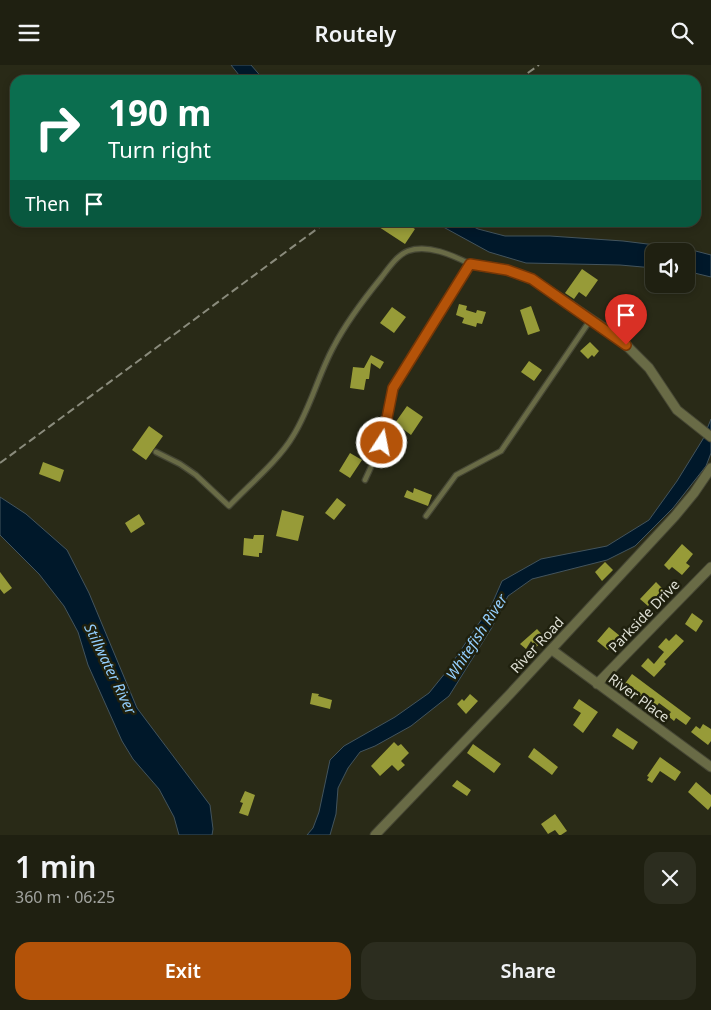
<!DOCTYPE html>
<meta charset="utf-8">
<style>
body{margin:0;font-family:"Noto Sans",sans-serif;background:#2c2d1f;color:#f1f3f6;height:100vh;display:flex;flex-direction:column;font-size:19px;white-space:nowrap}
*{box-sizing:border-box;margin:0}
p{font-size:16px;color:#a1a39f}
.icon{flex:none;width:28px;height:28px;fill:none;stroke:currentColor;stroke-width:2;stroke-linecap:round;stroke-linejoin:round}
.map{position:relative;height:770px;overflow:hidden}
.details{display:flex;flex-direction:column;background:#1f2011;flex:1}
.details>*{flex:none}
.guide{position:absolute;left:10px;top:10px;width:691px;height:152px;border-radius:15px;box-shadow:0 2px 8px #0003,0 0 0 1px #3c3e31;background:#0b6e4f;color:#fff;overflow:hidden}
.buttons{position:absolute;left:645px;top:178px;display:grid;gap:10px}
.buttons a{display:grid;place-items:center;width:50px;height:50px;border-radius:10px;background:#1f2011;box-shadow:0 2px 8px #0003,0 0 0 1px #3c3e31;font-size:25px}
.pin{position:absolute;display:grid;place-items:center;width:42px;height:42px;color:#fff;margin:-51px -21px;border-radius:50% 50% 50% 0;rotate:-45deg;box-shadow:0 0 5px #0007}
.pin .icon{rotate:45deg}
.me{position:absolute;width:55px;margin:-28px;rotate:11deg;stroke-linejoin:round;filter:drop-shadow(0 0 4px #0008)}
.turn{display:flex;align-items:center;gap:18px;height:105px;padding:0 15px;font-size:22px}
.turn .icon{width:65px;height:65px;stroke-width:2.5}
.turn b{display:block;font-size:35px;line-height:42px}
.then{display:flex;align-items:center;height:48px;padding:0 15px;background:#0003;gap:10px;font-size:19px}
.round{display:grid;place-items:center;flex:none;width:52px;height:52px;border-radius:15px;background:#2c2d1f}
.summary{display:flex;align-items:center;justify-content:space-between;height:85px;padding:0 15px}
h1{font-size:30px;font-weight:600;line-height:38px}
.cta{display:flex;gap:10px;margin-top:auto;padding:10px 15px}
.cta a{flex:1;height:58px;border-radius:15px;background:#b45309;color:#fff;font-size:20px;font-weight:600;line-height:58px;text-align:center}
.cta a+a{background:#2c2d1f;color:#f1f3f6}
header{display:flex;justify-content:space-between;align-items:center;height:65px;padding:0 15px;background:#1f2011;font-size:22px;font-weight:600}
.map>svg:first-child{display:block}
.water{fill:#00182a;stroke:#43545d}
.building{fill:#979b38}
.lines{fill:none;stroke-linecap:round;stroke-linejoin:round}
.service-casing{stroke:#464735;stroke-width:7}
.minor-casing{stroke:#464735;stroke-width:11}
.service{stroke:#696b46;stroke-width:4.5}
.minor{stroke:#696b46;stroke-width:9}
.rail{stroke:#8a8b7c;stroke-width:2;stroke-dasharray:8 4;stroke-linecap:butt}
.route-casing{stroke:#753606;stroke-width:12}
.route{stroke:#b45309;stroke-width:9}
.labels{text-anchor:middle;stroke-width:5;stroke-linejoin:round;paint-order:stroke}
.street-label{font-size:14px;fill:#dedfd4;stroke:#1f200e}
.water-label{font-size:15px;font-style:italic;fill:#94cffe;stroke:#1f200e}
</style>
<header><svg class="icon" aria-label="menu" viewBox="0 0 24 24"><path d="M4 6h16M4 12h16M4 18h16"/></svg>Routely<svg class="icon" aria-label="search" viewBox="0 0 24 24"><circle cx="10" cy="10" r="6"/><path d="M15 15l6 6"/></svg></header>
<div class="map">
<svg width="711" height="770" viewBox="0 0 711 770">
<rect width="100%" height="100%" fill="#292a17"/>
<path class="water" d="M 231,0 L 251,0 L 264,15 L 243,15 Z
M 436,158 L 466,158 L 478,164 L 505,171 L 550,171 L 623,176 L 688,184 L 711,190 L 711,212 L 686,206 L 686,186 L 654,186 L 654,203 L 620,200 L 526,198 L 489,187 Z
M 711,354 L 711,388 L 706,401 L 673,443 L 635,481 L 607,495 L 532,514 L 508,531 L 491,564 L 449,631 L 411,661 L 375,681 L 360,687 L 348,703 L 338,723 L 336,749 L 330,770 L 307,770 L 313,763 L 319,747 L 330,695 L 344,681 L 395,652 L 429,628 L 446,607 L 492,539 L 502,516 L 541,494 L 607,481 L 649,455 L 677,416 L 703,374 Z
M 0,432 L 26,449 L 67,485 L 89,528 L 137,643 L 210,740 L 213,764 L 212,770 L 179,770 L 174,752 L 159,724 L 133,694 L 122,676 L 88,600 L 78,567 L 64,541 L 39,509 L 0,470 Z"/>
<path class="building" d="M 382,158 L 389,158 L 393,160 L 394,158 L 397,158 L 405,163 L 407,159 L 415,164 L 405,179 L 379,162 Z
M 582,204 L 598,215 L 586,232 L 579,227 L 574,234 L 565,228 Z
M 459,239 L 467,241 L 466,245 L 476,248 L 477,245 L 486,247 L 482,259 L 477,258 L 476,262 L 462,258 L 464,253 L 456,250 Z
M 531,241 L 540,266 L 528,270 L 520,245 Z
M 392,242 L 406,252 L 394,268 L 380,258 Z
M 590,277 L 599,286 L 594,292 L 592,290 L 588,294 L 580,286 Z
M 371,290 L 384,297 L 380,304 L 371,298 L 369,314 L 366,314 L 364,325 L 350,323 L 353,302 L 364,303 Z
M 529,296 L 542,305 L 534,316 L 521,307 Z
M 407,341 L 423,352 L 411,370 L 395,358 Z
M 149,361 L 163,371 L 146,395 L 132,385 Z
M 350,388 L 362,395 L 350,413 L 339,406 Z
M 43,397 L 64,405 L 60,417 L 39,409 Z
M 414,423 L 432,430 L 428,441 L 404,432 L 407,425 L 413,428 Z
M 337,433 L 346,440 L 334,455 L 325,448 Z
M 282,445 L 304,451 L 298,476 L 276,471 Z
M 139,449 L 145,459 L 131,468 L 125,458 Z
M 254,470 L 264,470 L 262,488 L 259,488 L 259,492 L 243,490 L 244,473 L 253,474 Z
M 682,479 L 693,489 L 686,498 L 690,501 L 682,510 L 672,502 L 669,505 L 664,500 Z
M 605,497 L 613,505 L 602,516 L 595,507 Z
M 0,507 L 12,523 L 4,529 L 0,524 Z
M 656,517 L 667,528 L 660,535 L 656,532 L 648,541 L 640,534 Z
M 692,548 L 703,556 L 696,567 L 685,559 Z
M 609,562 L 620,571 L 608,585 L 597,576 Z
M 537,564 L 546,574 L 536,582 L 531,576 L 526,584 L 520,579 Z
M 676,569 L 684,576 L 664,597 L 666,599 L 654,612 L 641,601 L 648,593 L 654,599 L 664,587 L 658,582 L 666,573 L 669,576 Z
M 632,609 L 691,653 L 686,660 L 676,653 L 674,656 L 668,651 L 671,647 L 659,638 L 656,642 L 624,620 Z
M 312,628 L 319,629 L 318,631 L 332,635 L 330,644 L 310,639 Z
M 470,629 L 478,636 L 466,649 L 457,639 L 462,634 L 464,636 Z
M 579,634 L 598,647 L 583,668 L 573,660 L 581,648 L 573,643 Z
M 703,659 L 711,664 L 711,676 L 708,680 L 691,667 L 696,661 L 700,664 Z
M 617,663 L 638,677 L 633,685 L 612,671 Z
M 394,677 L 398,681 L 401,679 L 409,688 L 401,696 L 405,700 L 398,706 L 392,700 L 380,711 L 371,701 Z
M 473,679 L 501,699 L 494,708 L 467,688 Z
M 534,683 L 558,702 L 552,710 L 528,692 Z
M 660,692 L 681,707 L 675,716 L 660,706 L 652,718 L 647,715 L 649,712 L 647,711 Z
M 457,715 L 471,725 L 467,731 L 452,721 Z
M 696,717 L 711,730 L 711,741 L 708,745 L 688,727 Z
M 245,726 L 255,730 L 248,751 L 239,748 L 243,738 L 240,737 Z
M 555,749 L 567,766 L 561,770 L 559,770 L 555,765 L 548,769 L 541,759 Z"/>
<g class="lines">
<g class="service-casing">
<path id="service" d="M 156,387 L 180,399 L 196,410 L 229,441 C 249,420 279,395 293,371 C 311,342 318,310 334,281 C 347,256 364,234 381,213 C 388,204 397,190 408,186 C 428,179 452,190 470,199 L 393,323 L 382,378 L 365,415
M 426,451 L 456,410 L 501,386 L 591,254"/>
</g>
<g class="minor-casing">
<path id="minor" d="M 470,199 L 507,205 L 532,214 L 610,267 L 626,280 L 649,303 L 677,345 L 711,372
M 552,585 L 711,702
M 597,619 L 711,502
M 375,770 L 510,629 L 675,451 L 694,428 L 711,403"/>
</g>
<use href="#service" class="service"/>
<use href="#minor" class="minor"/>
<path class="rail" d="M 518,15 L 539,0
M 0,398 L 325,158"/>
</g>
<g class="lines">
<g class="route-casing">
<path id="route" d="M 382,378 L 393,323 L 470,199 L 507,205 L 532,214 L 626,280"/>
</g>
<use href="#route" class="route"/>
</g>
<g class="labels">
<g class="street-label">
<text transform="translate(644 551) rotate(-46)" y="5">Parkside Drive</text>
<text transform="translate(537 580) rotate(-47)" y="5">River Road</text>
<text transform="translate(639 633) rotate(36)" y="5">River Place</text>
</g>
<g class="water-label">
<text transform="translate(477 572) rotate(-57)" y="5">Whitefish River</text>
<text transform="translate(110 604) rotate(64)" y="5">Stillwater River</text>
</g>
</g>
</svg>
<div class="buttons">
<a><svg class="icon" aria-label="sound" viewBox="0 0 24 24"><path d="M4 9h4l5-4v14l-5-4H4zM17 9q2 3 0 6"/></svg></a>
</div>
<div class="pin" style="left:626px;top:280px;background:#d93025"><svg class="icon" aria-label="arrive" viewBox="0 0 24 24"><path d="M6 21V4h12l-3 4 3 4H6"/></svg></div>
<svg class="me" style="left:382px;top:378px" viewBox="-20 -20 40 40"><circle r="17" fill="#b45309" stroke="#fff" stroke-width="3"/><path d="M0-11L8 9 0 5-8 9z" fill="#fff"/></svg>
<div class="guide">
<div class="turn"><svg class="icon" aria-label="right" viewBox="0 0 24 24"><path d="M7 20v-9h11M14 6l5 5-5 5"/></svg><div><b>190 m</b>Turn right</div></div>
<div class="then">Then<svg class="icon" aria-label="arrive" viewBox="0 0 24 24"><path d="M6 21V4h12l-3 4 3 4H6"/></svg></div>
</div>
</div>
<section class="details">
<div class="summary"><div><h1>1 min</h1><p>360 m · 06:25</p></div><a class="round"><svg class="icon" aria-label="close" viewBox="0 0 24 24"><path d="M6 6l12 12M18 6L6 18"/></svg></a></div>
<div class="cta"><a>Exit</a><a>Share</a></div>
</section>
